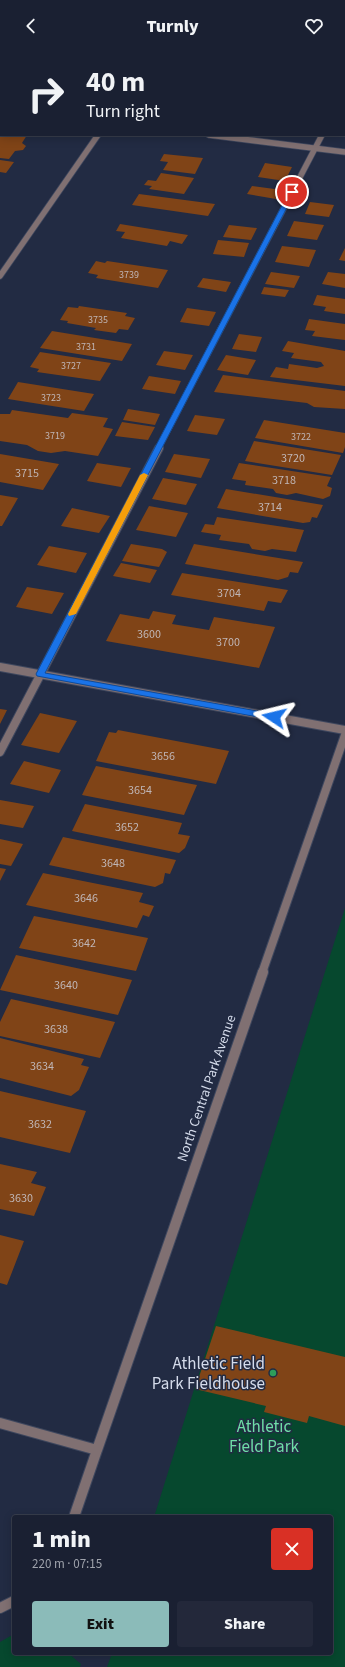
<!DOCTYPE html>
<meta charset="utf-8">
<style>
body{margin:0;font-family:"Source Sans 3",sans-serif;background:#23283a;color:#f1f3f6;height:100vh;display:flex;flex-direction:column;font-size:15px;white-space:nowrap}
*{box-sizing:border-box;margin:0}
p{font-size:13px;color:#9fa3ac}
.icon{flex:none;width:22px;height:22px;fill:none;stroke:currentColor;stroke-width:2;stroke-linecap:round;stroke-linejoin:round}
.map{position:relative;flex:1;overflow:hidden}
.drawer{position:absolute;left:12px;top:1463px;width:321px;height:140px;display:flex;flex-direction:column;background:#1a2032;border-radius:4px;box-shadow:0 2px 10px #0003,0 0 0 1px #383e4d}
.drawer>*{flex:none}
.guide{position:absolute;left:0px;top:0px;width:345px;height:84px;box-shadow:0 2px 10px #0003,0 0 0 1px #383e4d;background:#1a2032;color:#f1f3f6;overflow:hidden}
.pin{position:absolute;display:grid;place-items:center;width:34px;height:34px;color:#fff;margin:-17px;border:2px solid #fff;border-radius:50%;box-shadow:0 1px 4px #0007}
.me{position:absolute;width:44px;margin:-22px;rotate:280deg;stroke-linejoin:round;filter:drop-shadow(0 0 3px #0008)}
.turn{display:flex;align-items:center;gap:14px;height:84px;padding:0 20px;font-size:18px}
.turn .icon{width:52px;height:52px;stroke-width:2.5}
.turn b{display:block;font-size:28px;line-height:34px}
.round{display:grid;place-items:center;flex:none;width:42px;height:42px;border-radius:4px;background:#23283a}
.summary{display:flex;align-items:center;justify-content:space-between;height:68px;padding:0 20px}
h1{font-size:24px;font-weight:800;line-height:30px}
.primary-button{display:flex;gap:8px;margin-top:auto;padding:8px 20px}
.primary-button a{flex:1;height:46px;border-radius:4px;background:#8bbbb9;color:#111;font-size:16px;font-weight:800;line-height:46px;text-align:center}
.primary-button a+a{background:#23283a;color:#f1f3f6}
header{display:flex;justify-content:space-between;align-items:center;height:52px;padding:0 20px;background:#1a2032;font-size:18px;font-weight:800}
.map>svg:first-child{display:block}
.green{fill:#06482e}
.building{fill:#804417}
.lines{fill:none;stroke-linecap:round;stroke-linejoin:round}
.service-far1-casing{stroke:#3e475e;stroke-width:7}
.service-casing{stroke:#3e475e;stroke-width:10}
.minor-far2-casing{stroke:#3e475e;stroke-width:7}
.minor-far1-casing{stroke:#3e475e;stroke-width:10}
.minor-casing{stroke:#3e475e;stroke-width:12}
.service-far1{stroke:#807072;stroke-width:5.5}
.service{stroke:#807072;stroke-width:8}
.minor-far2{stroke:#807072;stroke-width:5.5}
.minor-far1{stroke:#807072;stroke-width:8}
.minor{stroke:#807072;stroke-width:10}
.route{fill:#1a73e8;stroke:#114b97}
.slow{fill:#f59e0b}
.leisure-dot{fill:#2e9e5b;stroke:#222b43;stroke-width:1.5}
.labels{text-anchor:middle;stroke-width:3;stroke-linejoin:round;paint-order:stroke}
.far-number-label{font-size:10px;fill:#bfb5b5}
.number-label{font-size:12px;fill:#bfb5b5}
.street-label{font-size:14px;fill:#d4dbea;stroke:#222b43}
.near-poi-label{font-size:17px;fill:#d4dbea;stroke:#222b43;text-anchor:end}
.near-park-label{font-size:17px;fill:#6edea7;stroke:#222b43}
</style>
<header><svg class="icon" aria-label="back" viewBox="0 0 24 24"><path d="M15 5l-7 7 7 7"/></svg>Turnly<svg class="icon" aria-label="heart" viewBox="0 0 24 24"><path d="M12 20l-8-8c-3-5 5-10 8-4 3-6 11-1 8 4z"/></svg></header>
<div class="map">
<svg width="345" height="1615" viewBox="0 0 345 1615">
<rect width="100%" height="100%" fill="#222b43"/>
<path class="green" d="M 345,856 L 345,1615 L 107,1615 L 112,1601 L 331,1601 L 331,1465 L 154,1465 Z
M 14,1582 L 14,1601 L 68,1601 L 81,1612 L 80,1615 L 0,1615 L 0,1590 Z"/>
<path class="building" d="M 0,83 L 27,83 L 22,91 L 26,94 L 23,98 L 15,99 L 9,107 L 0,106 Z
M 164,102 L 203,106 L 195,122 L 163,118 L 168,110 L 160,109 Z
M 0,108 L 14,110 L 6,121 L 0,120 Z
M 265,111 L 292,115 L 285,129 L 258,125 Z
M 161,121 L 194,126 L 184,142 L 149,137 L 152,134 L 144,133 L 148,128 L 156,129 Z
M 252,134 L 282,138 L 276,147 L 247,142 Z
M 139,142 L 215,152 L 208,164 L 132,153 Z
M 310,150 L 334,153 L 329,165 L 305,162 Z
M 294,169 L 324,173 L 317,188 L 287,184 Z
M 120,172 L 188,183 L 182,192 L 170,189 L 167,194 L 121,186 L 125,180 L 116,179 Z
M 229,173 L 257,176 L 251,188 L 223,185 Z
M 218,188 L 249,191 L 244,205 L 213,202 Z
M 282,194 L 316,198 L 309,215 L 275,210 Z
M 345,196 L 345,209 L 339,208 Z
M 96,209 L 105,211 L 107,209 L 168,218 L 158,236 L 96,226 L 98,223 L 88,221 Z
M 271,220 L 300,224 L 294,236 L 265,232 Z
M 328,220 L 345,222 L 345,236 L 322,232 Z
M 203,226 L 231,230 L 226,240 L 197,235 Z
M 264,235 L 289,238 L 285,245 L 261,242 Z
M 317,243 L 345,247 L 345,262 L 324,259 L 326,255 L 313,253 Z
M 79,254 L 127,261 L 125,264 L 135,266 L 128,278 L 119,277 L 116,281 L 94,278 L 96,276 L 67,271 L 68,269 L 60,268 L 68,255 L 78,256 Z
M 187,256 L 216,260 L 209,274 L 180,270 Z
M 309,267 L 345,272 L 345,288 L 312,284 L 315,279 L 305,278 Z
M 52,279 L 132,292 L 122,309 L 40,296 Z
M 239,282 L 262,285 L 256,300 L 232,297 Z
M 288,289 L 345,299 L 345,334 L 270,325 L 276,315 L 288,317 L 289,312 L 317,316 L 324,314 L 321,310 L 291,306 L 294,301 L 282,299 Z
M 164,299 L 193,303 L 185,318 L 156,313 Z
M 40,300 L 111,311 L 100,329 L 37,320 L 39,317 L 30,315 Z
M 226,303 L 256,308 L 248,323 L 217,318 Z
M 223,323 L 345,339 L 345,357 L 314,355 L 307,351 L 214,340 Z
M 149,324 L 181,329 L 175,342 L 142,337 Z
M 18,330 L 94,342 L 84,359 L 8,347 Z
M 128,357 L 160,362 L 155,373 L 123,368 Z
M 12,358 L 68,366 L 72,361 L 108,366 L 103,375 L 113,377 L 98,404 L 65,399 L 51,401 L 38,399 L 27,393 L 0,389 L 0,362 L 10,362 Z
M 195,363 L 225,367 L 217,383 L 187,379 Z
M 264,368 L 345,381 L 345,395 L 343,401 L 255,386 Z
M 122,370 L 155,375 L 148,388 L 115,384 Z
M 254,389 L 341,403 L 332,423 L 245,409 Z
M 0,402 L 59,412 L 43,438 L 0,430 Z
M 174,402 L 210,407 L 201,426 L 165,420 Z
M 97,411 L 131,416 L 121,435 L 87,429 Z
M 239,411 L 331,425 L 327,434 L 332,436 L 330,444 L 323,447 L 296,441 L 287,443 L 276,441 L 273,437 L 245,433 L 246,429 L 232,427 Z
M 163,426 L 197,432 L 186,453 L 152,447 Z
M 226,437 L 323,453 L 317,466 L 312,465 L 310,470 L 303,471 L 217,456 Z
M 0,443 L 18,446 L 2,474 L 0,474 Z
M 149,454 L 188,461 L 176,485 L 136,478 Z
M 72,456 L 110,464 L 99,481 L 61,474 Z
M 217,465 L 304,478 L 296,500 L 272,497 L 265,499 L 252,497 L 249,492 L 219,488 L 221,483 L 201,480 L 205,472 L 214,473 Z
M 131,492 L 162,497 L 167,500 L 159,515 L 122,509 Z
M 194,492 L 303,510 L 298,521 L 290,520 L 288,525 L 278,528 L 185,512 Z
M 49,494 L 87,501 L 76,521 L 37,513 Z
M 121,511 L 157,518 L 150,531 L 113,524 Z
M 182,521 L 288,538 L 281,551 L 268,549 L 264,559 L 171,543 Z
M 27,535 L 64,541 L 52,562 L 16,555 Z
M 153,559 L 176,563 L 172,572 L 209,578 L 214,565 L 275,575 L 259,616 L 106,589 L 120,562 L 149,567 Z
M 0,657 L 7,658 L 0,672 Z
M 40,661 L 77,669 L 59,701 L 21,693 Z
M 118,678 L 229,699 L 216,732 L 96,709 L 109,680 L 116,681 Z
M 24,709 L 61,718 L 49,741 L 10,732 Z
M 96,714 L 197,733 L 184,763 L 82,743 Z
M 0,748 L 34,754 L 23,776 L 0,772 Z
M 85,752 L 182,771 L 178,782 L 190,784 L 185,796 L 179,801 L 72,779 Z
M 63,785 L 176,808 L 170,822 L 165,821 L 163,831 L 155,835 L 49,813 Z
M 0,787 L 23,792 L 11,814 L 0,812 Z
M 0,816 L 6,817 L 0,829 Z
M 43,821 L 143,841 L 139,850 L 154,854 L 149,865 L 143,863 L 137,876 L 26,853 Z
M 34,864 L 148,886 L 136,919 L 19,896 Z
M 16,903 L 132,928 L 118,963 L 0,938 Z
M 11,947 L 115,970 L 100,1006 L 0,984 L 0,970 Z
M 0,986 L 84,1007 L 81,1013 L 89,1015 L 79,1038 L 71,1044 L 0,1026 Z
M 0,1039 L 86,1059 L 70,1101 L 0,1085 Z
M 0,1112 L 37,1120 L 31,1131 L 46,1135 L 34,1164 L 0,1157 Z
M 0,1183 L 24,1189 L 7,1233 L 0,1231 Z
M 216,1274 L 345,1305 L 345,1374 L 309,1364 L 307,1371 L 264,1360 L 266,1354 L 195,1337 Z"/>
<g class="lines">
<g class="service-far1-casing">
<path id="service-far1" d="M 344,40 L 345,38
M 158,397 L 322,83"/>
</g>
<g class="service-casing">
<path id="service" d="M 0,700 L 159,396"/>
</g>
<g class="minor-far2-casing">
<path id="minor-far2" d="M 209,83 L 345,100
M 0,224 L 98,83"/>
</g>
<g class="minor-far1-casing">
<path id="minor-far1" d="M 0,615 L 345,678
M 262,921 L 345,683"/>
</g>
<g class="minor-casing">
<path id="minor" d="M 0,1371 L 97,1398 L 74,1465
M 97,1398 L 263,920
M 0,1556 L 14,1549"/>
</g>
<use href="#service-far1" class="service-far1"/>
<use href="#service" class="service"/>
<use href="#minor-far2" class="minor-far2"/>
<use href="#minor-far1" class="minor-far1"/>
<use href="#minor" class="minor"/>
</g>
<path class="route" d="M 292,138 L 295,140 L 45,621 L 274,662 L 278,665 L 274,668 L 37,624 L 36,622 L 289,140 Z"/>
<path class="slow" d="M 144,421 L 148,423 L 76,562 L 69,564 L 68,562 L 140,423 Z"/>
<circle class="leisure-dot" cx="273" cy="1321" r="4"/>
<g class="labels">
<g class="far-number-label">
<text x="129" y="226">3739</text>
<text x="98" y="271">3735</text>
<text x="86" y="298">3731</text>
<text x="71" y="317">3727</text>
<text x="51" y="349">3723</text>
<text x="55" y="387">3719</text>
<text x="301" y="388">3722</text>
</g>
<g class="number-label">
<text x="293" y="410">3720</text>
<text x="27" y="425">3715</text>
<text x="284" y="432">3718</text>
<text x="270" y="459">3714</text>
<text x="229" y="545">3704</text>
<text x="149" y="586">3600</text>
<text x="228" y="594">3700</text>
<text x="163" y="708">3656</text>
<text x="140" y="742">3654</text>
<text x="127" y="779">3652</text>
<text x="113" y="815">3648</text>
<text x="86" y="850">3646</text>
<text x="84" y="895">3642</text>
<text x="66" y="937">3640</text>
<text x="56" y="981">3638</text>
<text x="42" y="1018">3634</text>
<text x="40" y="1076">3632</text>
<text x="21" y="1150">3630</text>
</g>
<g class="street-label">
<text transform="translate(206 1036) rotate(-71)" y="5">North Central Park Avenue</text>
</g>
<g class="near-poi-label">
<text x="265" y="1317">Athletic Field<tspan x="265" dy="20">Park Fieldhouse</tspan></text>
</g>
<g class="near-park-label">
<text x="264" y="1380">Athletic<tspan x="264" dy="20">Field Park</tspan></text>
</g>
</g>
</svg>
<div class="pin" style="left:292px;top:140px;background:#d93025"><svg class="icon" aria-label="arrive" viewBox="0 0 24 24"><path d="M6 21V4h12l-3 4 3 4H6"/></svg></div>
<svg class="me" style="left:274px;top:665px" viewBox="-20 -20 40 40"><path d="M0-17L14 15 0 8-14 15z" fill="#1a73e8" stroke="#fff" stroke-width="4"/></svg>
<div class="guide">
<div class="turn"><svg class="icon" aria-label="right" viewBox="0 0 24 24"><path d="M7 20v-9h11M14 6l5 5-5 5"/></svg><div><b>40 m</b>Turn right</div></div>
</div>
<section class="drawer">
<div class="summary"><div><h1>1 min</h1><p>220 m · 07:15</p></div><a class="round" style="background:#d93025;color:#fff"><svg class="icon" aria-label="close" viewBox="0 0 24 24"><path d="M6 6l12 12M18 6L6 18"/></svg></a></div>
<div class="primary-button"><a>Exit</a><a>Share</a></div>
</section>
</div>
